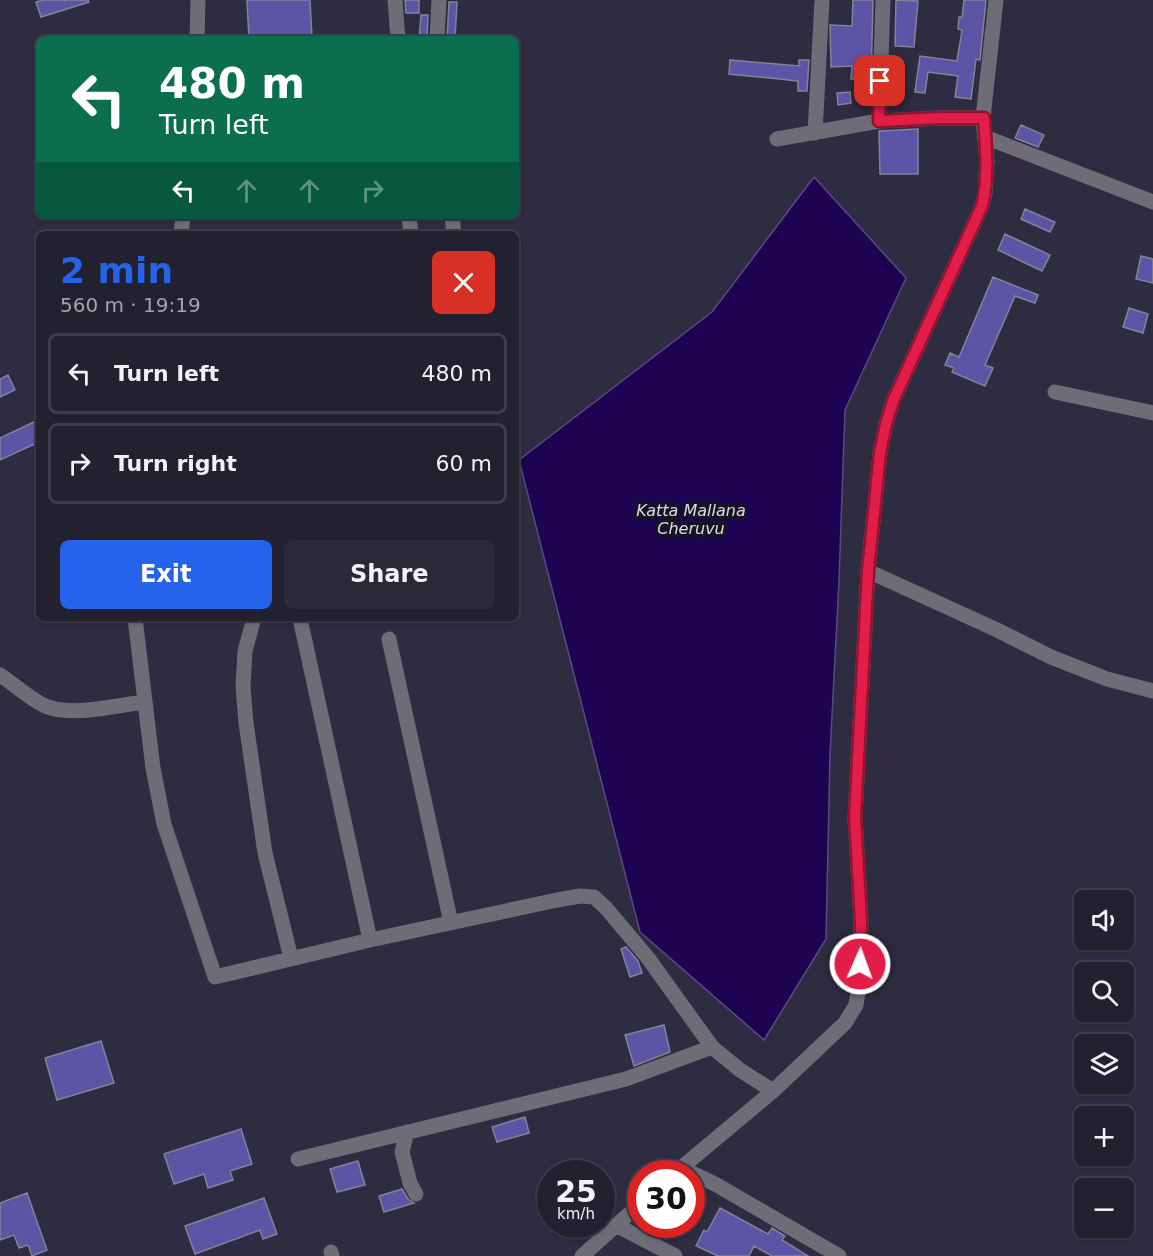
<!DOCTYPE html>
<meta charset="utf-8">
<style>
body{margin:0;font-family:"DejaVu Sans",sans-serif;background:#2a2938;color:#f1f3f6;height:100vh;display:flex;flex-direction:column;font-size:22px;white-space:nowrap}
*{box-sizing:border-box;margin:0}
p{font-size:20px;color:#a2a3ab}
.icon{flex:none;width:33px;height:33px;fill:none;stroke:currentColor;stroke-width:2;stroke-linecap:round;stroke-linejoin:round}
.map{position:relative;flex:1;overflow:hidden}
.drawer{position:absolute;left:36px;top:231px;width:483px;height:390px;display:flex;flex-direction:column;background:#222130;border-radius:9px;box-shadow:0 2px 4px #0004,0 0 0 2px #3f3e4c}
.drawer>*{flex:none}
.banner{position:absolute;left:36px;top:36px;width:483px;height:183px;border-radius:9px;box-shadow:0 2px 4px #0004,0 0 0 2px #3f3e4c;background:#0b6e4f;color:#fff;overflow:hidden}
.controls{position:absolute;left:1074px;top:890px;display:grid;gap:12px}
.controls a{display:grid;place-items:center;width:60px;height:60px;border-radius:9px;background:#222130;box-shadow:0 2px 4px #0004,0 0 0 2px #3f3e4c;font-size:30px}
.speed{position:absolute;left:537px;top:1160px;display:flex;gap:12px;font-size:30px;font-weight:700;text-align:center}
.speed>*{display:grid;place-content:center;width:78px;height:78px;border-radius:50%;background:#222130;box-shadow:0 2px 4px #0004,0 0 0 2px #3f3e4c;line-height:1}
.speed small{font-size:15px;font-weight:400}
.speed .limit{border:9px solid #d22;background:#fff;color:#111}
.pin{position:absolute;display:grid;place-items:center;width:51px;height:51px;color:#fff;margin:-26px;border-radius:12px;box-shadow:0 3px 9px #0006}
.me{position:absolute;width:66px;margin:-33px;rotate:2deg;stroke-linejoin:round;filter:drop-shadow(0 0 4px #0008)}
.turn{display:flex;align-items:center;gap:21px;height:126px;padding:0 24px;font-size:27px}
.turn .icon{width:78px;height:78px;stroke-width:2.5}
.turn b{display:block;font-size:42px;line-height:51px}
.lanes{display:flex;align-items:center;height:57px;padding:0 24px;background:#0003;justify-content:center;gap:30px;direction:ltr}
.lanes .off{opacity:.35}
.round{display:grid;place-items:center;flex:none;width:63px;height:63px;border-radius:9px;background:#2a2938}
.head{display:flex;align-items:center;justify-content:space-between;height:102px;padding:0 24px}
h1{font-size:36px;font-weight:800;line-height:45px;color:#2563eb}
.action{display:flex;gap:12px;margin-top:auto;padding:12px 24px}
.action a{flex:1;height:69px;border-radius:9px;background:#2563eb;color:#fff;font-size:24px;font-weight:800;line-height:69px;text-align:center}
.action a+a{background:#2a2938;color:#f1f3f6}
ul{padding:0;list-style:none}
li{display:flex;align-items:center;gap:18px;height:81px;margin:0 12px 9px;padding:0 12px;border:3px solid #3f3e4c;border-radius:9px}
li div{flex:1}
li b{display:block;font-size:22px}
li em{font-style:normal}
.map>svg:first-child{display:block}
.water{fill:#1e0352;stroke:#5c4984;stroke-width:1.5}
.building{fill:#5e54a5;stroke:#83829a;stroke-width:1.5}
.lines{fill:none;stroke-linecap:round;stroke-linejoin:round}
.minor{stroke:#6d6c77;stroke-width:15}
.route-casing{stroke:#92132f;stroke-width:15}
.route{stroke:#e11d48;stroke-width:10}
.labels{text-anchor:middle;stroke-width:6;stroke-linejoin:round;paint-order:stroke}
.water-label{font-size:16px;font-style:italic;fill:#dcdbf2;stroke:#16151f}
</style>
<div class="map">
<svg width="1153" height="1256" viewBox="0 0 1153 1256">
<rect width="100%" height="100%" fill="#2d2c40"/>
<path class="water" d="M 814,177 L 906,278 L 845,410 L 839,581 L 830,754 L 826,939 L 764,1040 L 640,932 L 519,460 L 712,312 Z"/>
<path class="building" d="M 43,0 L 88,0 L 89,2 L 41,17 L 36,2 Z
M 247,0 L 310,0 L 312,39 L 249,39 Z
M 405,0 L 419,0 L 419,13 L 406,13 Z
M 853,0 L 873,0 L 871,79 L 851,79 L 852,66 L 831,67 L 830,25 L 852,26 Z
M 896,0 L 918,1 L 914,47 L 895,46 Z
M 964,0 L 986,0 L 980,60 L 976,59 L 971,99 L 955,97 L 958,76 L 928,72 L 925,93 L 915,92 L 920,56 L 957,61 L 962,30 L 958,29 L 959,17 L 962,17 Z
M 449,2 L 457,2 L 455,39 L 447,39 Z
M 421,15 L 428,15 L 427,39 L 419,39 Z
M 730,60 L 799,66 L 799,60 L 809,60 L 807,91 L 798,91 L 798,81 L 729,74 Z
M 850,92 L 851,103 L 838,105 L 837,93 Z
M 1021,125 L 1044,135 L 1038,147 L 1015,138 Z
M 918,129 L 918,174 L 880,174 L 879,131 Z
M 1025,209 L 1055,222 L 1050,232 L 1021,219 Z
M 1005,234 L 1050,255 L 1042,271 L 998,250 Z
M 1141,256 L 1153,259 L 1153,283 L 1136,279 Z
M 993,277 L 1038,295 L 1035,303 L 1015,296 L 985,365 L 993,368 L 985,386 L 952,372 L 954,368 L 945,365 L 950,353 L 959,357 Z
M 1129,308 L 1148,314 L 1143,333 L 1123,327 Z
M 8,375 L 15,390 L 0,397 L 0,379 Z
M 36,421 L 39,427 L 39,442 L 0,460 L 0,438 Z
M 626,947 L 638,961 L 642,973 L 630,977 L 621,949 Z
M 664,1025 L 670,1052 L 634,1066 L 625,1035 Z
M 101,1041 L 114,1083 L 57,1100 L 45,1058 Z
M 525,1117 L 529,1133 L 497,1142 L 492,1127 Z
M 241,1129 L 252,1164 L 230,1171 L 233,1180 L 208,1188 L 204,1174 L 174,1184 L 164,1154 Z
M 358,1161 L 365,1185 L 337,1192 L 330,1169 Z
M 402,1189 L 408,1199 L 414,1203 L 384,1212 L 379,1196 Z
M 27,1193 L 47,1250 L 32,1256 L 28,1245 L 19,1248 L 14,1235 L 0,1240 L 0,1203 Z
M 264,1198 L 277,1234 L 263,1239 L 260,1230 L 195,1254 L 185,1226 Z
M 720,1208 L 768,1234 L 772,1228 L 785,1236 L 782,1240 L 808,1256 L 772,1256 L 754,1246 L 749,1256 L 718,1256 L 696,1246 L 704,1230 L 707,1232 Z"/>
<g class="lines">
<path class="minor" d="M 395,0 L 398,39
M 197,39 L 198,0
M 437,39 L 439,0
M 879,121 L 883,0
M 815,133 L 822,0
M 985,137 L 1153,202
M 777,139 L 879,121 L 942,118 L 983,118
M 409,216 L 411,234
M 452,216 L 454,234
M 181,234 L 183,216
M 1055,392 L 1153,413
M 868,571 L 995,629 L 1051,657 L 1107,679 L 1153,691
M 135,618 L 153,768 L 164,824 L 215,977 L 370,940 L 557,900 L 580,896 L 594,897 L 606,908 L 648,958 L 712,1047 L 740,1070 L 773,1091
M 254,618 L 245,651 L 243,686 L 246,723 L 265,853 L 291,958
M 301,623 L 370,940
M 389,639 L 451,923
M 0,675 C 15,685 28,697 43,705 C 69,718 117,705 145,702
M 407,1132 L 402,1152 L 410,1183 L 416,1194
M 298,1159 L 626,1079 L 712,1047
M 675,1173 L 773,1091 L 845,1023 L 856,1005 L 859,986 L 861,921 L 855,817 L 868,571 L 880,453 L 886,424 L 893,401 L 982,206 L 985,193 L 987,161 L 983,118 L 996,0
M 692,1173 L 715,1184 L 839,1256
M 616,1225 L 675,1256
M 331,1252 L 332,1256
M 582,1256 L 640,1204"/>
</g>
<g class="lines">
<g class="route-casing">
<path id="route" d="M 860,964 L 861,921 L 855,817 L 868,571 L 880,453 L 886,424 L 893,401 L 982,206 C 989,176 986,148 984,118 L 942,118 L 879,121 L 880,81"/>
</g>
<use href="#route" class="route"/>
</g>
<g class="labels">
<g class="water-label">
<text x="691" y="516">Katta Mallana<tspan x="691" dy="18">Cheruvu</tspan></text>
</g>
</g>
</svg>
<div class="controls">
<a><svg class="icon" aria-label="sound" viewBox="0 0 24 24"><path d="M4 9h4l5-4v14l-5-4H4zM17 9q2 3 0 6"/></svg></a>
<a><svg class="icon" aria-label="search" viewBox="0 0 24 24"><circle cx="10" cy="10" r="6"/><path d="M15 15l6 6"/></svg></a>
<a><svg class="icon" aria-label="layers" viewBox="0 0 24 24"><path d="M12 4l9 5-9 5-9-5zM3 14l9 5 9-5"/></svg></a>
<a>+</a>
<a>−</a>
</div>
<div class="speed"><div>25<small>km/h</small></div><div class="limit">30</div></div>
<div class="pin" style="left:880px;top:81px;background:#d93025"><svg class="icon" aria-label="arrive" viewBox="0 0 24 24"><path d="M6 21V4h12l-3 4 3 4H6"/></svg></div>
<svg class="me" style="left:860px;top:964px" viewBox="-20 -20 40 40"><circle r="17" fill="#e11d48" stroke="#fff" stroke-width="3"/><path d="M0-11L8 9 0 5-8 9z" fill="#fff"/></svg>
<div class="banner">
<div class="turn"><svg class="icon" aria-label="left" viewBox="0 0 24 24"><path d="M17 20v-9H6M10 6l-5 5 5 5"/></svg><div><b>480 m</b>Turn left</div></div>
<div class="lanes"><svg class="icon" aria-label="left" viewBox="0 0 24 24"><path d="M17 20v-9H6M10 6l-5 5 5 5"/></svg><svg class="icon off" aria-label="ahead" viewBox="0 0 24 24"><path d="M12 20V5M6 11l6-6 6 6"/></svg><svg class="icon off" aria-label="ahead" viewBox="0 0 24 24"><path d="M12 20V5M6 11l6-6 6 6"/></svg><svg class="icon off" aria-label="right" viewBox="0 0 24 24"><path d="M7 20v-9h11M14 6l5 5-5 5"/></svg></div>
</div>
<section class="drawer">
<div class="head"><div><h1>2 min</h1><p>560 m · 19:19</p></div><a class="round" style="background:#d93025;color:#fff"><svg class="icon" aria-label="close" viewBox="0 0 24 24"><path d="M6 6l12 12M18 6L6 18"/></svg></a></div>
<ul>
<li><svg class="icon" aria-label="left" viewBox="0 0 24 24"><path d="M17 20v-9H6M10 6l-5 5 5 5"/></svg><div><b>Turn left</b></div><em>480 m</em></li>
<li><svg class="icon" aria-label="right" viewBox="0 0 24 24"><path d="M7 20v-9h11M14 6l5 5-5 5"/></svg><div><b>Turn right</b></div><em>60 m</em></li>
</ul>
<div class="action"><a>Exit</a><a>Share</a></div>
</section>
</div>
